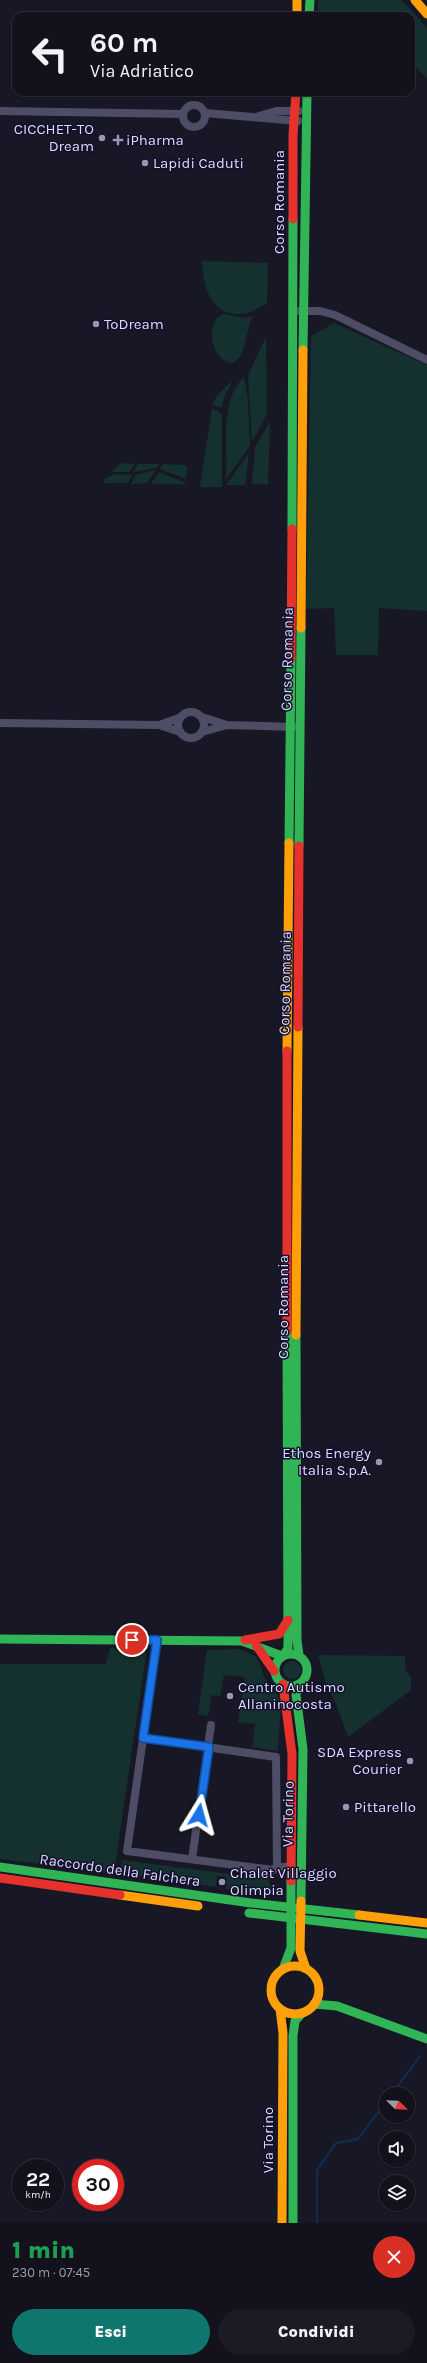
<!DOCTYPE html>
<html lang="it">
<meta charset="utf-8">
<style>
body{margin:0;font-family:Karla,sans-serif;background:#1b1a25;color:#f1f3f6;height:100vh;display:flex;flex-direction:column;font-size:15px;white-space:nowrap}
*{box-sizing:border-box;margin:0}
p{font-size:13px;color:#9c9da3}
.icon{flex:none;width:22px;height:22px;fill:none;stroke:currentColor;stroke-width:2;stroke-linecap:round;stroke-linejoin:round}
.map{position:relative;height:2223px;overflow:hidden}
.drawer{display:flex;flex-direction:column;background:#12111c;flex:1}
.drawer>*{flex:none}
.top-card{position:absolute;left:12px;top:12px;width:403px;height:84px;border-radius:12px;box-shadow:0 1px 3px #0004,0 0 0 1px #31313b;background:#12111c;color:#f1f3f6;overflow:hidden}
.needle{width:26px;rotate:113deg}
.controls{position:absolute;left:379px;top:2087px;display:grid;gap:8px}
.controls a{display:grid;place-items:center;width:36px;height:36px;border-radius:50%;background:#12111c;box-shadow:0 1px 3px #0004,0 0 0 1px #31313b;font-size:20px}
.speed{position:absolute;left:12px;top:2159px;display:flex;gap:8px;font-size:20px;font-weight:700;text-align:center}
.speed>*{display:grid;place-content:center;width:52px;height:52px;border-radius:50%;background:#12111c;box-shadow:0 1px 3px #0004,0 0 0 1px #31313b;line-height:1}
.speed small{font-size:10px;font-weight:400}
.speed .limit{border:6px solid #d22;background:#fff;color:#111}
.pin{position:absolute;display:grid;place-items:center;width:34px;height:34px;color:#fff;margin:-17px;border:2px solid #fff;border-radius:50%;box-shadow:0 1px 4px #0007}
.me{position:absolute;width:44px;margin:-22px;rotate:8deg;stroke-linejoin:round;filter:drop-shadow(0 0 3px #0008)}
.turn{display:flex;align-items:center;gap:14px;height:84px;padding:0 12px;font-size:18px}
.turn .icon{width:52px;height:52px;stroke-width:2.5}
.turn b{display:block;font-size:28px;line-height:34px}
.round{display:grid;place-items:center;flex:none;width:42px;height:42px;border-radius:21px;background:#1b1a25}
.overview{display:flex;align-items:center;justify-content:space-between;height:68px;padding:0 12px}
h1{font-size:24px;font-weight:800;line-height:30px;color:#1e9e55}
.action{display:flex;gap:8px;margin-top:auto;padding:8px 12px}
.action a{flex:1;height:46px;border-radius:24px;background:#0f766e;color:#fff;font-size:16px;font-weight:800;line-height:46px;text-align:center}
.action a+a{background:#1b1a25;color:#f1f3f6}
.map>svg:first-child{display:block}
.green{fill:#15312f}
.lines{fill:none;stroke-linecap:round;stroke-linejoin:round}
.stream{stroke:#112b4c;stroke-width:2.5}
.street{stroke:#4d4d65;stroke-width:8}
.fast{stroke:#30b455;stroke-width:9}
.slow{stroke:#ff9f0a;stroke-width:9}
.jam{stroke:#e5322d;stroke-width:9}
.route-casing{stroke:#114b97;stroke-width:10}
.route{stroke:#1a73e8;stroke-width:7}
.poi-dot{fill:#9796b3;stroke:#13112b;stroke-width:1.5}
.labels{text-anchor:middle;stroke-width:3;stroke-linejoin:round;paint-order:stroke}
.poi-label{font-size:15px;fill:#dcdbff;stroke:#13112b;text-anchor:start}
.street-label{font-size:15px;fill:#dcdbff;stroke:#13112b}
</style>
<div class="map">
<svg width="427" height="2223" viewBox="0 0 427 2223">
<rect width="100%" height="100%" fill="#181725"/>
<path class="green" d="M 318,0 L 402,0 L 427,28 L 427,79 L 411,62 L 411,16 L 318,16 Z
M 202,261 L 268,263 L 267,304 C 260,306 254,312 247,313 C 212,320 203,288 202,261 Z
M 225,314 L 244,318 L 252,316 L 242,353 L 239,358 L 233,363 C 211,364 203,318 225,314 Z
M 334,323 L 427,365 L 427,611 L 379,608 L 378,655 L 336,655 L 334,608 L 306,609 L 311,336 Z
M 266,337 L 267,414 L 252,442 L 248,375 Z
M 244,377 L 248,400 L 250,446 L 226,479 C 228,446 219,401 244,377 Z
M 231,382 L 232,382 L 226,393 L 221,408 L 212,404 L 219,393 Z
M 212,408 L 222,414 L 222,487 L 200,487 Z
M 270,422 L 268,484 L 252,484 L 255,447 Z
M 249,453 L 245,485 L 226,485 Z
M 120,463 L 135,464 L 129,472 L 112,472 Z
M 138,464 L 160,464 L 157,468 L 133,472 Z
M 163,464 L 185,465 L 187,468 L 186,479 L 160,469 Z
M 156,470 L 147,483 L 131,484 L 135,475 Z
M 159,472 L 186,483 L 186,484 L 151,484 Z
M 116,474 L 131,475 L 132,476 L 128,483 L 104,483 L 105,478 Z
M 110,1648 L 147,1648 L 114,1873 L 0,1859 L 0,1664 L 106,1664 Z
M 239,1649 L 255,1656 L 261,1666 L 264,1677 L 281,1701 L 278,1751 L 252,1747 L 255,1724 L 238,1722 L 245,1677 L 224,1675 L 220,1696 L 212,1695 L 208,1716 L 198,1714 L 207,1650 Z
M 318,1655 L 405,1656 L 405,1670 L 411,1677 L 411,1690 L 348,1737 L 336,1704 L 326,1683 Z
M283 1670a9 9 0 1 1 18 0a9 9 0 1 1-18 0Z
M 122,1860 L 268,1879 L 275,1896 L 226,1889 L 227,1877 L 217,1876 L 216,1887 L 120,1873 Z"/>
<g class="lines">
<path class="stream" d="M 392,2094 L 420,2056
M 317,2223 L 317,2170 L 336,2143 L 358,2139 L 386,2102"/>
<path class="street" d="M183 116a11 11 0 1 1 22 0a11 11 0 1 1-22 0Z
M 0,111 L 183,114
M 205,113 L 298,121
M 259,116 L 276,111 L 299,111
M 299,311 L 320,311 L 335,315 L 427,360
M178 725a13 13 0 1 1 26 0a13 13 0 1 1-26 0Z
M 202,717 L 227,725
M 0,723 L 159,725 L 180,732
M 159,725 L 179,718
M 202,732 L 227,725 L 295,727
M 157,1640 L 127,1851 L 273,1870 L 277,1867 L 292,1867
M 143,1738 L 276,1757 L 277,1867
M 192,1859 L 211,1725"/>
<path class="fast" d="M 309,16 L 310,0
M 303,350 L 307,92
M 292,529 L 293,219
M 289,843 L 291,658
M 299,846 L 301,628
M 296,1335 L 297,1640 L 299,1655
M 0,1639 L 242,1641 L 282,1656
M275 1670a16 16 0 1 1 32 0a16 16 0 1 1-32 0Z
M 284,1655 L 288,1648 L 287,1331
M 299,1684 L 296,1695 L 303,1749 L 301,1901
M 0,1867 L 251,1903 L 359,1915
M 249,1913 L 427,1934
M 283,1969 L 291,1948 L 291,1881
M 314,2004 L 337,2006 L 427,2039
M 293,2223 L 293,2036 L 295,2021 L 302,2013"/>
<path class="slow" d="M 297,0 L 297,16
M 415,0 L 427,14
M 301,628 L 303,350
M 287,1051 L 289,843
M 296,1335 L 298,1027
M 120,1895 L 198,1906
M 301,1901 L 300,1951 L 306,1969
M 359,1915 L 427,1923
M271 1990a24 24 0 1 1 48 0a24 24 0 1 1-48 0Z
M 280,2009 L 283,2033 L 282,2223"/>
<path class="jam" d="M 293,219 L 293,135 L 296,92
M 291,658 L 292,529
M 298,1027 L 299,846
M 287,1331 L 287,1051
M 245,1640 L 279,1634 L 288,1620
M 256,1645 L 274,1671
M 283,1684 L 292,1754 L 291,1881
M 0,1878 L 120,1895"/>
</g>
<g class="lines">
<g class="route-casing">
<path id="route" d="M 132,1640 L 157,1640 L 143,1738 L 209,1747 L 199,1815"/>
</g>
<use href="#route" class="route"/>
</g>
<g class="poi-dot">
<circle cx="102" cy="138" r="4"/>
<path d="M116 134h4v4h4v4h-4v4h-4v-4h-4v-4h4z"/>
<circle cx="145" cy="163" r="4"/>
<circle cx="96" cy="324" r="4"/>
<circle cx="379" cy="1462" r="4"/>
<circle cx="230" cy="1696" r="4"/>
<circle cx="410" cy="1761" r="4"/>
<circle cx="346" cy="1807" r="4"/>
<circle cx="222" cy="1882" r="4"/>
</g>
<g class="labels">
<g class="poi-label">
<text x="94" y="134" text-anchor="end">CICCHET-TO<tspan x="94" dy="17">Dream</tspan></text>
<text x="126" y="145">iPharma</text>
<text x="153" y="168">Lapidi Caduti</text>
<text x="104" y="329">ToDream</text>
<text x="371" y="1458" text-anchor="end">Ethos Energy<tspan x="371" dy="17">Italia S.p.A.</tspan></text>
<text x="238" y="1692">Centro Autismo<tspan x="238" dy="17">Allaninocosta</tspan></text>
<text x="402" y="1757" text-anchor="end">SDA Express<tspan x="402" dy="17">Courier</tspan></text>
<text x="354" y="1812">Pittarello</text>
<text x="230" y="1878">Chalet Villaggio<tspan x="230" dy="17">Olimpia</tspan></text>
</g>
<g class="street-label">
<text transform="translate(279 202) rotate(-90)" y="5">Corso Romania</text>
<text transform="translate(287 659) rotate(-89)" y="5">Corso Romania</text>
<text transform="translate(285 983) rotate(-89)" y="5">Corso Romania</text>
<text transform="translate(283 1307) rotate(-90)" y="5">Corso Romania</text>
<text transform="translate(288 1814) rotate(-89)" y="5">Via Torino</text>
<text transform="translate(120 1870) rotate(8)" y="5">Raccordo della Falchera</text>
<text transform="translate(268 2140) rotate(-90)" y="5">Via Torino</text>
</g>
</g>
</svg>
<div class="controls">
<a><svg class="needle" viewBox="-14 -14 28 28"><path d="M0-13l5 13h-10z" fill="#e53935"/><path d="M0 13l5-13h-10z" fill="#9c9da3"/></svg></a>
<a><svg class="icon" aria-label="sound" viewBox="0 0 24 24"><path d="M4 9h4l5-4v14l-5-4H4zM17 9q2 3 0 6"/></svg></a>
<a><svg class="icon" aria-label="layers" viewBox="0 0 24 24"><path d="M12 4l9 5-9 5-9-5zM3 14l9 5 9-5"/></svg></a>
</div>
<div class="speed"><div>22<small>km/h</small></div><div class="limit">30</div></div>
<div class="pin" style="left:132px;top:1640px;background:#d93025"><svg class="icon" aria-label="arrive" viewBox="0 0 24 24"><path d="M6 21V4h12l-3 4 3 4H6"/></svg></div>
<svg class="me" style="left:199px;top:1815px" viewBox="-20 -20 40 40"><path d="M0-17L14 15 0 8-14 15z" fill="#1a73e8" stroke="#fff" stroke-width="4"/></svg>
<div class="top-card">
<div class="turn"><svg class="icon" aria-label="left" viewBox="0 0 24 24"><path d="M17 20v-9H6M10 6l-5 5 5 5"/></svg><div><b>60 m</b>Via Adriatico</div></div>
</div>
</div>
<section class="drawer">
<div class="overview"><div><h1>1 min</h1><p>230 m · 07:45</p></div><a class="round" style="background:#d93025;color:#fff"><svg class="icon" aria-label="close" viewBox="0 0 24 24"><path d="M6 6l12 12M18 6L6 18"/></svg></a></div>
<div class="action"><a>Esci</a><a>Condividi</a></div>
</section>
